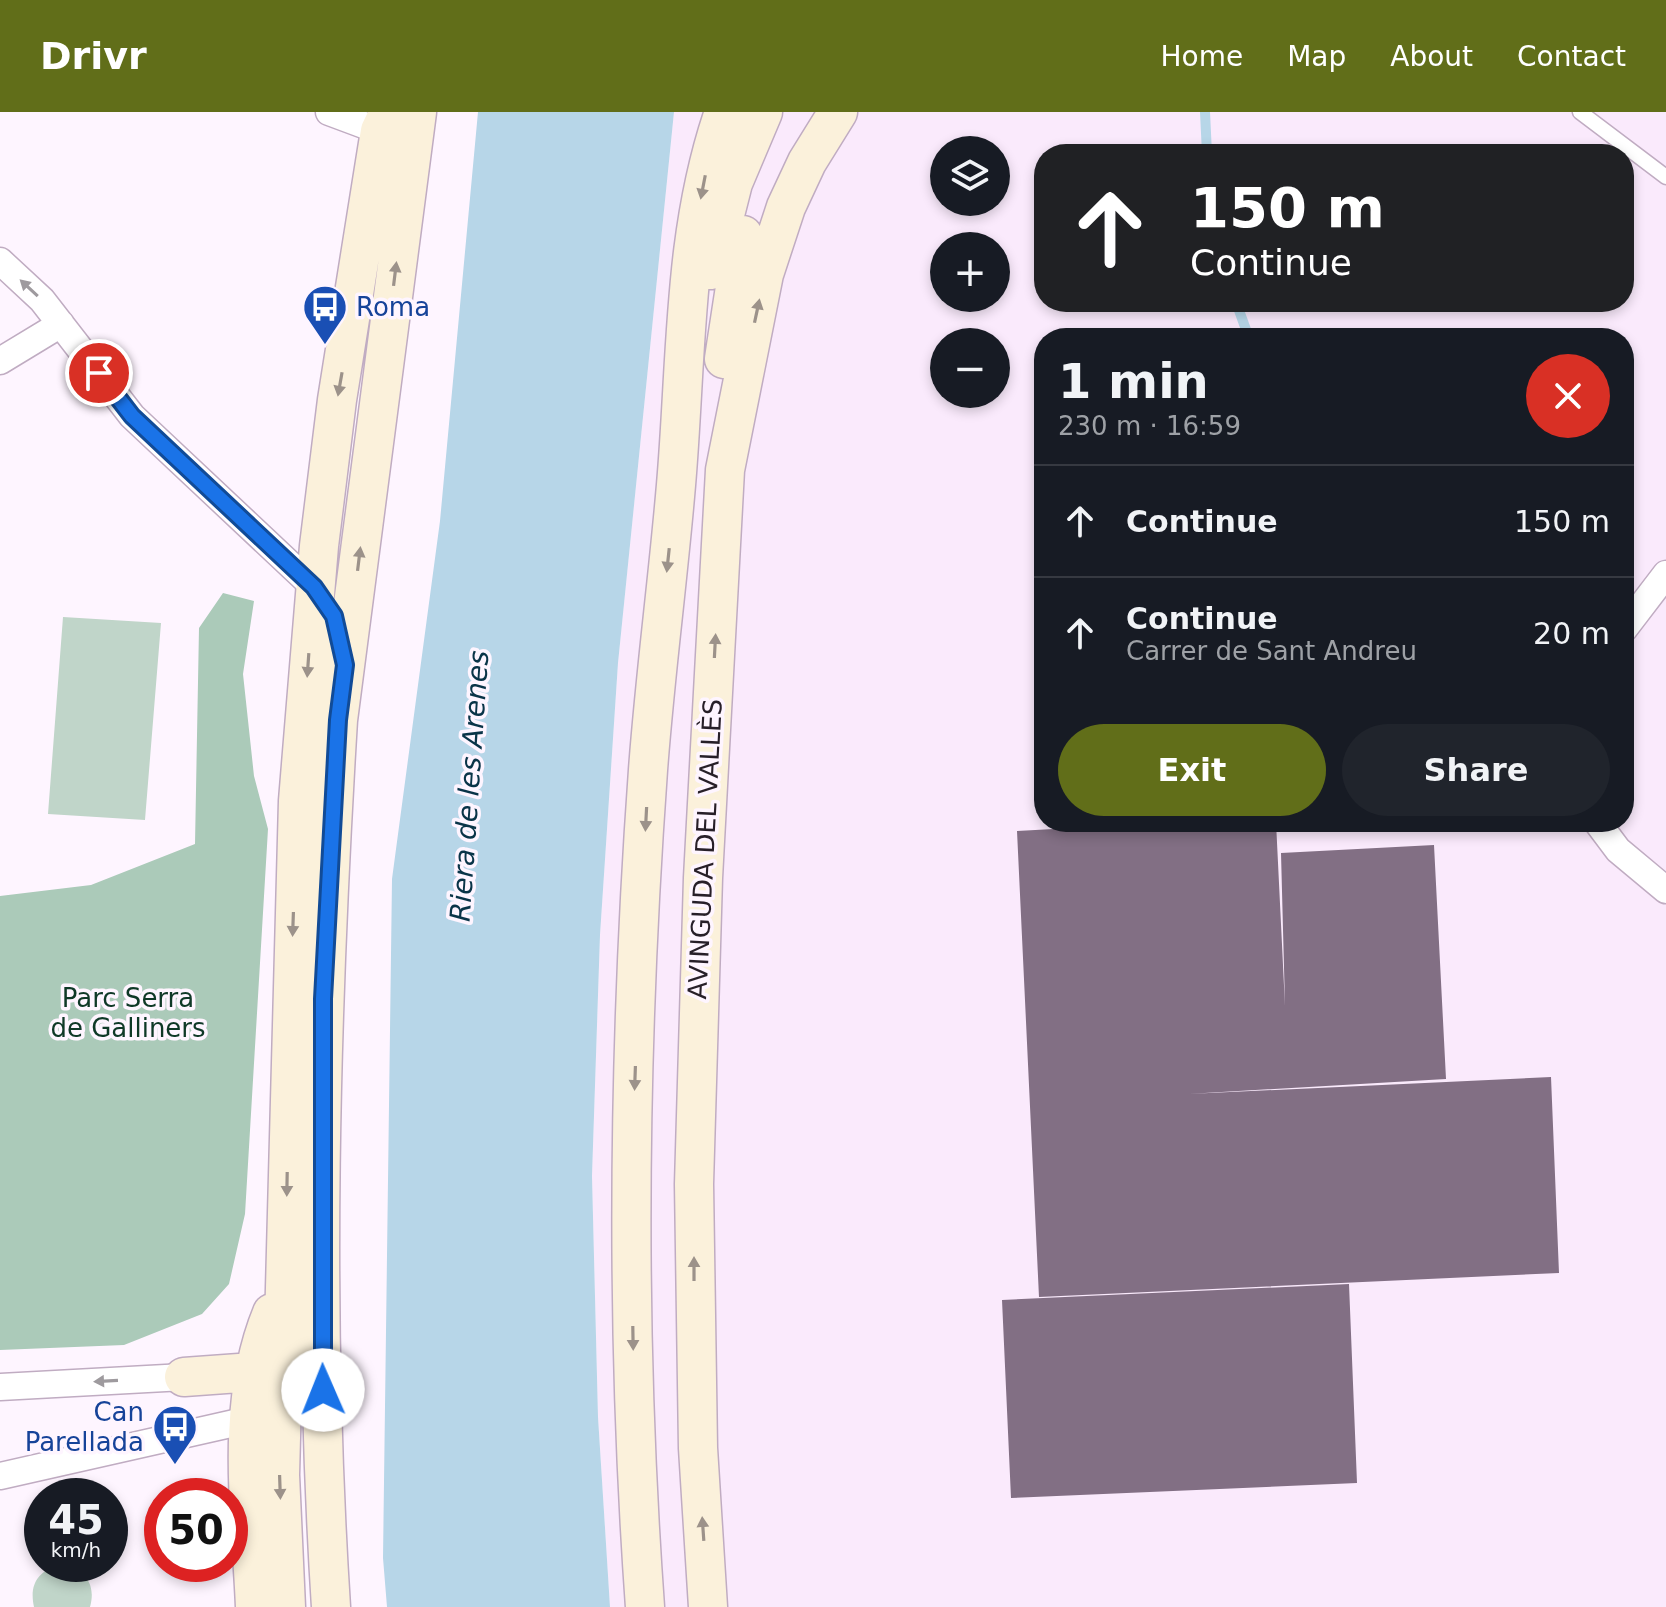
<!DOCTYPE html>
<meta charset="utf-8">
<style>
body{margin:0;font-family:"DejaVu Sans",sans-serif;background:#20242c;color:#f1f3f6;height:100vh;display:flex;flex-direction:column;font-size:30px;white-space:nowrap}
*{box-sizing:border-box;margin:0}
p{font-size:26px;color:#9ea1a6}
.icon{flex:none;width:44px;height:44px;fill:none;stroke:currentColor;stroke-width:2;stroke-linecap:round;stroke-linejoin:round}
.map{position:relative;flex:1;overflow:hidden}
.side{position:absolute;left:1034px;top:216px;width:600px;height:504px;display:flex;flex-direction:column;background:#171b24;border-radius:32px;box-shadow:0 4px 12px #0003}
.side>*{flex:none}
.guide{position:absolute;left:1034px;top:32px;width:600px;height:168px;border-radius:32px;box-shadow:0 4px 12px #0003;background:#202124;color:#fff;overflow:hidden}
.tools{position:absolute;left:930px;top:24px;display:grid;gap:16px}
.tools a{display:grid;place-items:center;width:80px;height:80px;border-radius:50%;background:#171b24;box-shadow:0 4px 12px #0003;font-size:40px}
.speed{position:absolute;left:24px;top:1366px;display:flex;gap:16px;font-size:40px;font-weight:700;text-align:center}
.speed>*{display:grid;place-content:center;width:104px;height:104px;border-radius:50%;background:#171b24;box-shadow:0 4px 12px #0003;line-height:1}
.speed small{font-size:20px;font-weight:400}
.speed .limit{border:12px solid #d22;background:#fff;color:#111}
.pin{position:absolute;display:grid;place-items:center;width:68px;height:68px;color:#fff;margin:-34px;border:4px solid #fff;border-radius:50%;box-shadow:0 2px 8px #0007}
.me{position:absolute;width:88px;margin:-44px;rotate:359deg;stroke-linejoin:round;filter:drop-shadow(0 0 6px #0008)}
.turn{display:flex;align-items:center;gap:28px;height:168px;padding:0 24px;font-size:36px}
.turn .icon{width:104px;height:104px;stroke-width:2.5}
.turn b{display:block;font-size:56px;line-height:68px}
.round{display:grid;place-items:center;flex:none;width:84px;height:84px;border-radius:42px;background:#20242c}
.headline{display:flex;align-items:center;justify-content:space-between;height:136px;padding:0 24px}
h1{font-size:48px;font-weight:700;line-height:60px}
.cta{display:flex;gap:16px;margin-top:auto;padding:16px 24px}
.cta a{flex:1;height:92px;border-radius:48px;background:#616e19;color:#fff;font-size:32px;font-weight:700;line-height:92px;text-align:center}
.cta a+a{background:#20242c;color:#f1f3f6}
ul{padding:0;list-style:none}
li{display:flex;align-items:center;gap:24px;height:112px;padding:0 24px;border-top:2px solid #363941}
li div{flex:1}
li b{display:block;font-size:30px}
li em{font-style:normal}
header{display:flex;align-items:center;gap:48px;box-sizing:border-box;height:112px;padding:0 40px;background:#616e19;color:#fff}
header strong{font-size:38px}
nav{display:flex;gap:44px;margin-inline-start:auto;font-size:28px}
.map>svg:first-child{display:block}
.built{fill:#faeafc;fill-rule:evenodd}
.green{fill:#c0d5c9}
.forest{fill:#abcab9}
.water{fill:#b7d6e8}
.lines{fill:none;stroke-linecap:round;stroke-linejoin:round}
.stream{stroke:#b7d6e8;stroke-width:10}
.building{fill:#826f84}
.lane-casing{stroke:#c0acc2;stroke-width:17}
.street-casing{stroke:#c0acc2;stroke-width:29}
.secondary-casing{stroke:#c0acc2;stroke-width:41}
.lane{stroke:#fff;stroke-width:14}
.street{stroke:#fff;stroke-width:26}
.secondary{stroke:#fbf1db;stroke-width:38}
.oneway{fill:#9c928a}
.oneway2{fill:#9e9a9e}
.route-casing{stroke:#114b97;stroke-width:20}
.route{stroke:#1a73e8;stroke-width:14}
.labels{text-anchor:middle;stroke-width:7;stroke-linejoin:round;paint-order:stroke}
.transit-label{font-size:26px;fill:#164399;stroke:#fef5ff;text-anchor:start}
.street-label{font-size:26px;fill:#271f28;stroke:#fef5ff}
.park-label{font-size:26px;fill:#0f3927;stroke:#fef5ff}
.water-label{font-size:28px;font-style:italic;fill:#093448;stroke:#fef5ff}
</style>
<header>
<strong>Drivr</strong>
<nav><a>Home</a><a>Map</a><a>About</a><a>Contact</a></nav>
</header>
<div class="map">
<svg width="1666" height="1495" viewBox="0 0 1666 1495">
<rect width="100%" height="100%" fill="#fef5ff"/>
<path class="built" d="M 674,0 L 1666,0 L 1666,1495 L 610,1495 L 598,1305 L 592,1064 L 600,823 L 618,551 ZM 944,38 L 996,38 L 996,90 L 944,90 ZM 1044,42 L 1624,42 L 1624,190 L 1044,190 ZM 944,134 L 996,134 L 996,186 L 944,186 ZM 1044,226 L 1624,226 L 1624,710 L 1044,710 ZM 944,230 L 996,230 L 996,282 L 944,282 Z"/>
<path class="green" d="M 63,505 L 161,511 L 145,708 L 48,702 Z
M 59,1452 C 83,1456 97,1470 90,1495 L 34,1495 C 29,1472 38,1460 59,1452 Z"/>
<path class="forest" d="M 223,481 L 254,489 L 243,562 L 254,664 L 268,717 L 245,1102 L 229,1172 L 202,1202 L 124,1233 L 0,1238 L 0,784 L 91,773 L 195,732 L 199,516 Z"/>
<path class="water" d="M 478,0 L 674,0 L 618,551 L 600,823 L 592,1064 L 598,1305 L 610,1495 L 387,1495 L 383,1446 L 392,767 L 440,409 Z"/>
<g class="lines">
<path class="stream" d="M 1205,0 L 1207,42
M 1236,190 L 1249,226"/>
</g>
<path class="building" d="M 1181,710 L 1276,710 L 1285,894 L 1281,741 L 1434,733 L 1446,967 L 1188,982 L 1551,965 L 1559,1161 L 1039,1185 L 1017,719 Z
M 1349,1172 L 1357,1371 L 1011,1386 L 1002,1188 Z"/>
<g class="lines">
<g class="lane-casing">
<path id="lane" d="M 1580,0 L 1666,65"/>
</g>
<g class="street-casing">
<path id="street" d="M 329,0 L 380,19
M 0,149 L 42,188 L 132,304 L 314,475
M 0,249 L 61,212
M 1624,517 L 1666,462
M 1597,710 L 1618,738 L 1666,778
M 0,1275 L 184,1265
M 0,1364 L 248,1308"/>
</g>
<g class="secondary-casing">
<path id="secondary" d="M 711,158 L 733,71 L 763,0
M 724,247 L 743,123
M 184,1265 L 253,1260 L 270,1276
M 255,1495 C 251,1398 234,1293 272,1201
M 286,1495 L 280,1363 L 298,689 L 319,434 L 337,288 L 380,19 L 389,0
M 331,1495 C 312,1200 320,903 338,608 L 417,0
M 645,1495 C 625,1217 628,936 648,658 C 655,563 668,468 676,373 C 687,246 682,122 724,0
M 708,1495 L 698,1336 L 694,1072 L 703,766 L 725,358 L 764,162 L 786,95 L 807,50 L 838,0"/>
</g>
<use href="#lane" class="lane"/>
<use href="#street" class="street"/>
<use href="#secondary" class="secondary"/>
</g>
<defs><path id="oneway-solid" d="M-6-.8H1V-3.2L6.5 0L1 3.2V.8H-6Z" transform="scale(2)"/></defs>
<g class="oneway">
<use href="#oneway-solid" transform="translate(703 75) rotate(101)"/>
<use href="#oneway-solid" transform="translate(395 162) rotate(-83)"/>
<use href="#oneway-solid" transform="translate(757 199) rotate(-78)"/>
<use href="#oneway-solid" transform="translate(340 272) rotate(100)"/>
<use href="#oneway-solid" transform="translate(359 447) rotate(-83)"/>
<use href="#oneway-solid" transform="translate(668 448) rotate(96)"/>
<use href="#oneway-solid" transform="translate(715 534) rotate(-87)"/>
<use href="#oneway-solid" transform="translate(308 553) rotate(94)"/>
<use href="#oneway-solid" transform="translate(646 707) rotate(93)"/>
<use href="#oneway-solid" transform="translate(293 812) rotate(92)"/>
<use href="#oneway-solid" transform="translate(635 966) rotate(92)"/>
<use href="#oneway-solid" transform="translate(287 1072) rotate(91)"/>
<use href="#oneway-solid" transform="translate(694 1157) rotate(-90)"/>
<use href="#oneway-solid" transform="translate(633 1226) rotate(89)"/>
<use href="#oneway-solid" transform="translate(280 1375) rotate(88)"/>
<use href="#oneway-solid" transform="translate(703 1417) rotate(-94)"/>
</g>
<g class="oneway2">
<use href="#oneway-solid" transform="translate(29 176) rotate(-137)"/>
<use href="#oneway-solid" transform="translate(106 1269) rotate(177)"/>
</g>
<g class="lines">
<g class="route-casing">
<path id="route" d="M 99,261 L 132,304 L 314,475 L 334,504 L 345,553 L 338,608 L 323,887 L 323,1278"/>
</g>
<use href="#route" class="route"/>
</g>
<defs>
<g id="bus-pin" transform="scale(2.3)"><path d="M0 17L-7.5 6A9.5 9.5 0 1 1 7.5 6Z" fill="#1a4fb4" stroke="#fef5ff"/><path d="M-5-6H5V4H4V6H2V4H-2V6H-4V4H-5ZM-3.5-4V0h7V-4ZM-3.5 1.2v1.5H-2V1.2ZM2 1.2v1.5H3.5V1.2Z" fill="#fff"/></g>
</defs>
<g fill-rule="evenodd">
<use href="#bus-pin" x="325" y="195"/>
<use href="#bus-pin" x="175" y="1315"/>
</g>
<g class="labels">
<g class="transit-label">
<text x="356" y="204">Roma</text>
<text x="144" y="1309" text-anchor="end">Can<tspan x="144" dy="30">Parellada</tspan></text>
</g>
<g class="street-label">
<text transform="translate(705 737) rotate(-87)" y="9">AVINGUDA DEL VALLÈS</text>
</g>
<g class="park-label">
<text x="128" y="895">Parc Serra<tspan x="128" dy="30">de Galliners</tspan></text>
</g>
<g class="water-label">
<text transform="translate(469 674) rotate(-86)" y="10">Riera de les Arenes</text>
</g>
</g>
</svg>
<div class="tools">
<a><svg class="icon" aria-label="layers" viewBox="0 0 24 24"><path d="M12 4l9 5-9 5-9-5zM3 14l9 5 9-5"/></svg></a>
<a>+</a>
<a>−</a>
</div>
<div class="speed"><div>45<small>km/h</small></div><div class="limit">50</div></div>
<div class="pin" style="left:99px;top:261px;background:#d93025"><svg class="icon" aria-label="arrive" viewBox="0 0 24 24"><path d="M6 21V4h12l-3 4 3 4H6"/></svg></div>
<svg class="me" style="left:323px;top:1278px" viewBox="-20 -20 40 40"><circle r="19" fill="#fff"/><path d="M0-13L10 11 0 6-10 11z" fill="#1a73e8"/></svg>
<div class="guide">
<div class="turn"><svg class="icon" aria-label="ahead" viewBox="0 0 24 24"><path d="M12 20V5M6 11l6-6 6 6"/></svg><div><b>150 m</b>Continue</div></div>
</div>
<section class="side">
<div class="headline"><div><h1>1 min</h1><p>230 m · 16:59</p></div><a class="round" style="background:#d93025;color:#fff"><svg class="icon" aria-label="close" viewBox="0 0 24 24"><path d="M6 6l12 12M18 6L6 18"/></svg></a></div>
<ul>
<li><svg class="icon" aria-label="ahead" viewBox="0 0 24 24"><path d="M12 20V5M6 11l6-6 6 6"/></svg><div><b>Continue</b></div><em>150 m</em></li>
<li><svg class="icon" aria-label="ahead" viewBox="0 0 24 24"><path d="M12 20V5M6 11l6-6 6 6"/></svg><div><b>Continue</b><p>Carrer de Sant Andreu</p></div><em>20 m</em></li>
</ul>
<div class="cta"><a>Exit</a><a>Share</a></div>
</section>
</div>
